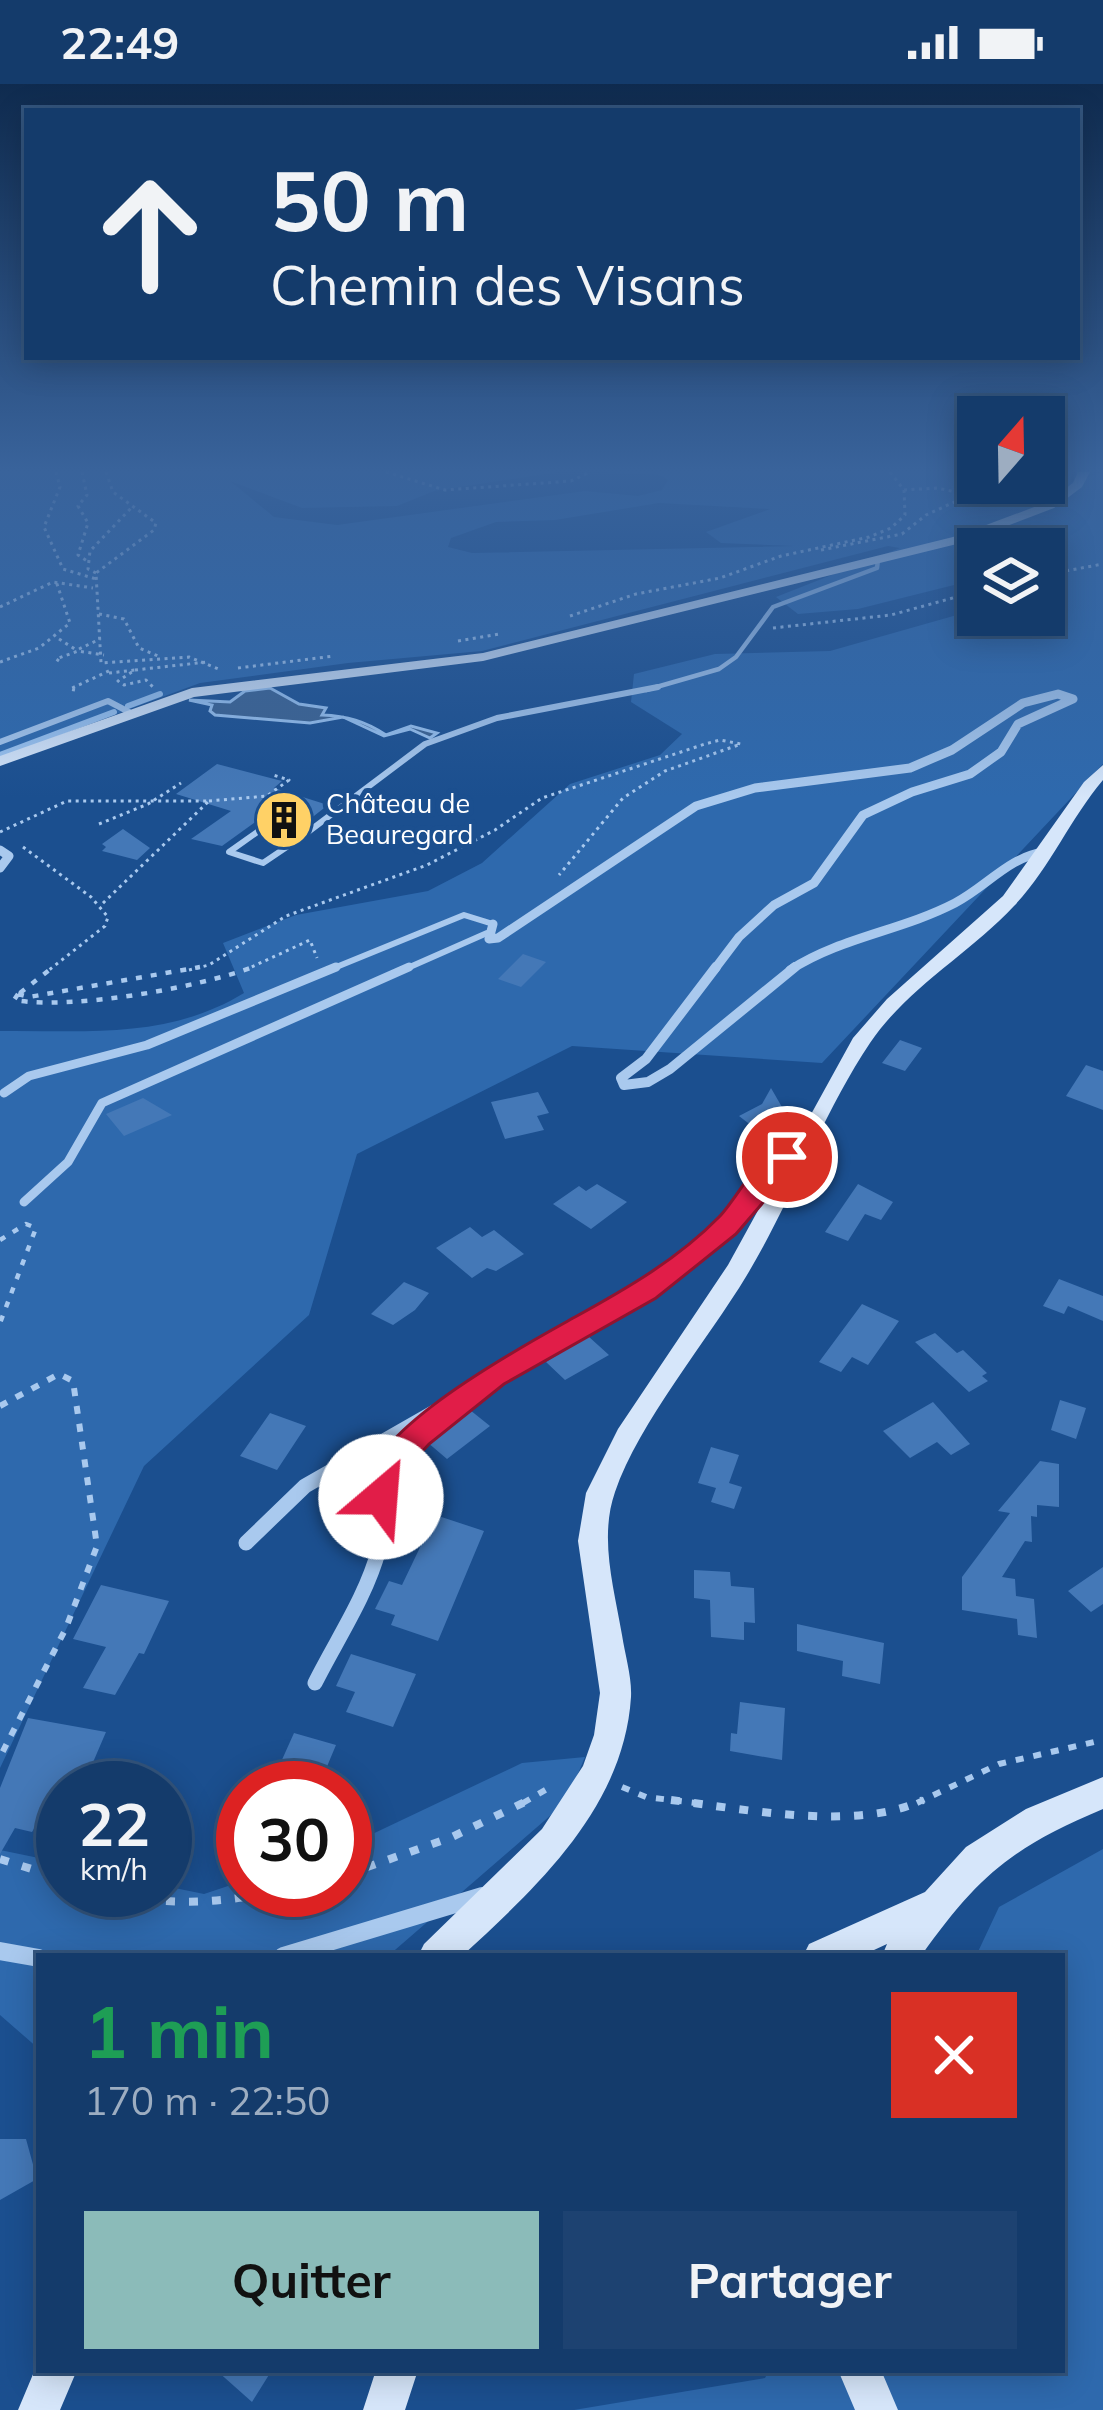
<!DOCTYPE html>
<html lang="fr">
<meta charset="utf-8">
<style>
body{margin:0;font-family:Mulish,sans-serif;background:#1d4271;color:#f1f3f6;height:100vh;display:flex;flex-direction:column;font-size:45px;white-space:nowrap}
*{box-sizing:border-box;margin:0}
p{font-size:39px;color:#9dadc1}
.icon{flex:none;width:66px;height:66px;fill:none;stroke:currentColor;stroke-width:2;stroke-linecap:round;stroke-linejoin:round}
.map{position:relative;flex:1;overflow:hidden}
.drawer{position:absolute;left:36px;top:1869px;width:1029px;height:420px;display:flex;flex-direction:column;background:#143b6b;border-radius:0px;box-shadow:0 6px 30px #0003,0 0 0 3px #33557e}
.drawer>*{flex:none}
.guide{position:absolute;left:24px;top:24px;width:1056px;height:252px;border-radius:0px;box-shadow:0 6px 30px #0003,0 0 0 3px #33557e;background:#143b6b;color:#f1f3f6;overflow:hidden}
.needle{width:78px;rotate:20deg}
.tools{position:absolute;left:957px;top:312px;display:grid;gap:24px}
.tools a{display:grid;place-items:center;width:108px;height:108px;border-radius:0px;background:#143b6b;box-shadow:0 6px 30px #0003,0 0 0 3px #33557e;font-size:60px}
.speed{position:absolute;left:36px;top:1677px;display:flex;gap:24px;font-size:60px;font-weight:700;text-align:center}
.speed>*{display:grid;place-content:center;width:156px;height:156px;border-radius:50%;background:#143b6b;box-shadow:0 6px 30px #0003,0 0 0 3px #33557e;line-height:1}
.speed small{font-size:30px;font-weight:400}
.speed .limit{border:18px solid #d22;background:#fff;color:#111}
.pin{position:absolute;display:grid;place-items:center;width:102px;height:102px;color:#fff;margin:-51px;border:6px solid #fff;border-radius:50%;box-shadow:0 3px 12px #0007}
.me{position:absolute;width:132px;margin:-66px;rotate:27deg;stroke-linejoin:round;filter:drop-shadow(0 0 9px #0008)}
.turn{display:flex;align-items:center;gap:42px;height:252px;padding:0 48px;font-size:54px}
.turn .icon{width:156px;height:156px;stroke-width:2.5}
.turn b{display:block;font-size:84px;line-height:102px}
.round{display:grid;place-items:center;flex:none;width:126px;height:126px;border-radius:0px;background:#1d4271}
.overview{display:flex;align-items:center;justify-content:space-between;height:204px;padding:0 48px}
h1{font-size:72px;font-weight:700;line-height:90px;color:#1e9e55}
.button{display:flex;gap:24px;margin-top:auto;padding:24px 48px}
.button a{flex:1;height:138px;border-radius:0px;background:#8bbbb9;color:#111;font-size:48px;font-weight:700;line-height:138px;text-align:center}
.button a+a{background:#1d4271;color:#f1f3f6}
.status{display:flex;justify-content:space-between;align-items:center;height:84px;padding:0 60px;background:#143b6b;direction:ltr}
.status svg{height:33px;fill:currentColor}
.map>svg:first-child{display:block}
.green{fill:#2e69ad;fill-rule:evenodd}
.water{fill:#3c6290;stroke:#9cc4f0;stroke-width:3}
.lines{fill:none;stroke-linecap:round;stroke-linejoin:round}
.stream{stroke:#9cc4f0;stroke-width:6}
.building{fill:#4478b7}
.path-far3{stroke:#a9c9ee;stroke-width:3;stroke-dasharray:3 4.5;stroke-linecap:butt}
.path-far2{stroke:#a9c9ee;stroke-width:4.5;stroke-dasharray:6 9;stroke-linecap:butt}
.path-far1{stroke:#a9c9ee;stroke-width:6;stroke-dasharray:8 10;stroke-linecap:butt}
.path{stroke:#a9c9ee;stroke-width:8;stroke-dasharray:9 14;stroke-linecap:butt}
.lane-far2{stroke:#a9c9ee;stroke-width:4.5}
.lane-far1{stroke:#a9c9ee;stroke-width:6}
.lane{stroke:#a9c9ee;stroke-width:9}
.street-far3{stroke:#a9c9ee;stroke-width:9}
.street-far2{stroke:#a9c9ee;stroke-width:10}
.street-far1{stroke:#a9c9ee;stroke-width:15}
.street{stroke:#a9c9ee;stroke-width:18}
.secondary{fill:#d6e6fa;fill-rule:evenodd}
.route{fill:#e11d48;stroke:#92132f;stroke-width:3}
.labels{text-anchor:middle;stroke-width:10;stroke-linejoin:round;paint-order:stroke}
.far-poi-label{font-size:27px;fill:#fff;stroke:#1b4f8f;text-anchor:start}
</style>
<div class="status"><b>22:49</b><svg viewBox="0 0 49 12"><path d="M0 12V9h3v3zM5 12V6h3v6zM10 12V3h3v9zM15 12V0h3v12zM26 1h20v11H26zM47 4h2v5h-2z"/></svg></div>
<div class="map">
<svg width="1103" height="2326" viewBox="0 0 1103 2326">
<rect width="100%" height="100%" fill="#1b4f8f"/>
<path class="green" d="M 0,388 L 558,388 L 434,407 L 397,422 L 302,424 L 230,397 L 274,433 L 337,441 L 585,407 L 638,412 L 662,406 L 668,396 L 660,391 L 602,388 L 978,388 L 978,399 L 1044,399 L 1044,388 L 1072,388 L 1070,399 L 1103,388 L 1103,680 L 822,979 L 572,962 L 357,1070 L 309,1231 L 144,1382 L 0,1684 L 0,947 C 87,946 167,956 244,909 L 223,859 L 296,831 L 428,807 L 482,779 L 570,700 L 660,671 L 682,650 L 631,618 L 634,590 L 715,570 L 830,567 L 978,525 L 978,531 L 1044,531 L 1044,465 L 978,465 L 978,495 L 858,525 L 798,530 L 776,513 L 900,464 L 888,462 L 482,567 L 348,579 L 200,599 L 0,673 ZM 659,419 L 770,425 L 706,448 L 721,459 L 794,462 L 472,469 L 448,463 L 451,454 L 496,438 L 555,436 Z
M 585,1673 L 566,1718 L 388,1872 L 39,1872 L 39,1965 L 0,1931 L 0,1766 L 63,1779 L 63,1806 L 165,1806 L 165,1802 L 204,1810 L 243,1797 L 243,1806 L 345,1806 L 345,1763 L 522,1679 Z
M 1103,1765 L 1103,2326 L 574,2326 L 765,2294 L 769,2286 L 1062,2286 L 1062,1872 L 976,1872 L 999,1823 Z"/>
<path class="water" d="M 270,604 L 299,620 L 326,624 L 322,631 C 347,632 365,637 386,651 L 411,642 L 437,649 L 430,654 L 410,645 L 384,652 L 343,633 L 310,639 L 215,631 L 210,627 L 212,621 L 189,616 L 230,618 L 245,607 Z"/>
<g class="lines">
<path class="stream" d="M 128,622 L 160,610
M 0,671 L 114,628"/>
</g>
<path class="building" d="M 217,680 L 282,697 L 274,704 L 328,721 L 296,746 L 258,736 L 222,762 L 191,755 L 231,727 L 176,710 Z
M 123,745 L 150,764 L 137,776 L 102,767 L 106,763 L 102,760 Z
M 523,870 L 546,878 L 521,903 L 498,895 Z
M 900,956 L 922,964 L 905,987 L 882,979 Z
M 1086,981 L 1103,987 L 1103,1026 L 1066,1012 Z
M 771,1004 L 790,1037 L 782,1046 L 761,1049 L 739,1032 L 762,1020 Z
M 538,1008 L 549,1029 L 537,1032 L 544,1046 L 505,1055 L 491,1018 Z
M 143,1014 L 172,1031 L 124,1052 L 106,1030 Z
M 597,1100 L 627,1118 L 591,1145 L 553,1120 L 579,1102 L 586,1107 Z
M 858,1100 L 893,1118 L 881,1136 L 865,1130 L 848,1157 L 825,1148 Z
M 470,1143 L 482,1153 L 494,1146 L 524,1170 L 496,1187 L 487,1184 L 472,1194 L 436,1164 Z
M 1059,1195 L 1103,1212 L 1103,1237 L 1068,1222 L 1064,1230 L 1043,1222 Z
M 404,1198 L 429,1209 L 415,1226 L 393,1241 L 371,1230 Z
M 862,1220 L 899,1237 L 868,1281 L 852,1273 L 841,1288 L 819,1278 Z
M 935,1249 L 957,1269 L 963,1266 L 987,1289 L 982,1292 L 988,1297 L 969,1308 L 915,1258 Z
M 588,1252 L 609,1271 L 565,1296 L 546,1278 Z
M 1060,1316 L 1086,1324 L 1076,1355 L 1051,1346 Z
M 933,1318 L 970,1360 L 951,1371 L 937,1358 L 910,1374 L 883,1347 Z
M 470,1326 L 490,1342 L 447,1375 L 427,1358 Z
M 270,1329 L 306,1342 L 277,1386 L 240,1372 Z
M 711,1363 L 739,1371 L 729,1399 L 742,1403 L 734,1425 L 711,1418 L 716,1404 L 698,1399 Z
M 1040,1377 L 1059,1380 L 1059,1423 L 1037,1421 L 1037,1433 L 1031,1432 L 1032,1458 L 1025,1457 L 1002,1493 L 1015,1495 L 1016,1512 L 1034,1515 L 1037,1554 L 1018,1551 L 1017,1535 L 962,1526 L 962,1493 L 1010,1429 L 998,1427 Z
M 405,1421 L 484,1447 L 438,1557 L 391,1541 L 395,1531 L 375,1525 L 389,1497 L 402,1501 L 424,1455 L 401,1446 Z
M 1103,1483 L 1103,1520 L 1091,1528 L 1068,1507 Z
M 694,1486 L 730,1488 L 731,1502 L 754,1504 L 755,1539 L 744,1538 L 744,1556 L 711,1553 L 710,1516 L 694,1514 Z
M 101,1501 L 169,1517 L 144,1570 L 139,1569 L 115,1611 L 83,1604 L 106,1563 L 73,1555 Z
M 797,1540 L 884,1559 L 880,1600 L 842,1592 L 843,1577 L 797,1567 Z
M 351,1570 L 416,1590 L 393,1643 L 346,1628 L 355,1608 L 336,1602 Z
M 740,1618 L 785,1624 L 782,1676 L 730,1667 L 731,1649 L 737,1650 Z
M 28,1634 L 106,1648 L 82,1704 L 63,1704 L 63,1720 L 50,1718 L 32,1748 L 15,1744 L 0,1770 L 0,1704 Z
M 294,1649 L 336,1661 L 318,1704 L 272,1698 Z
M 0,2055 L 26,2055 L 37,2095 L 0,2116 Z
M 216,2286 L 272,2286 L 252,2318 Z"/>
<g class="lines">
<path class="path-far3" d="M 56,388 L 60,403 L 44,443 L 63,485 L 96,495
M 82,388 L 87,411 L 78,422 L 88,439 L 78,471 L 87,477
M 106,388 L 113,408 L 156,439 L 154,446 L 96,489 L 101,579 L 189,573 L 221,586
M 386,388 L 445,406 L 571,397 L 590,388
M 904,406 L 937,404 L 970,411 L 977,388
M 821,466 L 902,450 L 926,431 L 970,411
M 96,489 L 88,485 L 90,467 L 133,422
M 1044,491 L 1103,480
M 0,523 L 53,498 L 93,504
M 99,530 L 124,535 L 139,564 L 158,572
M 570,532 L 636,510 L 720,494 L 781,472 L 869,453 L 891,444 L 905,431 L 904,406 L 890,388
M 773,544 L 891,531 L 978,507
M 59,555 L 78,567
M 458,557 L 500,550
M 79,565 L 100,555
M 59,577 L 56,575 L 78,567 L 104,571
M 0,578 L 39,564 L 70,539 L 56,497
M 238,584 L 334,572
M 135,586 L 207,578
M 109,589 L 135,586 L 118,597 L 124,601 L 146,596 L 154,604
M 75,606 L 70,605 L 111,586
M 209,717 L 267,712 L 289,696 L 273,691
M 99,740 L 148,720 L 181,699
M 0,748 L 67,717 L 209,717 L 101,821
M 23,763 L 91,813 L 108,833 L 105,842 L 49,886
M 189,886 L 209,881 L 286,832 L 427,781 L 495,746 L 542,714 L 705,660 L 720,656 L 741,660 L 665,687 L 623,714 L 559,791
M 245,886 L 310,856 L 317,874"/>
<path class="path-far2" d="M 20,909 L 53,883
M 18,910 L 29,913 L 200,883
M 18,910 L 14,916 C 74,926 196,904 253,883
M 0,1156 L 26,1140 L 36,1144 L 0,1239"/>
<path class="path-far1" d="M 0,1322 L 59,1290 L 73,1297 L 97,1462 L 66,1544 L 0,1673
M 622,1703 L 646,1713 L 696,1719
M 523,1719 L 554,1701
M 917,1719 L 999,1680 L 1103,1656"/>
<path class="path" d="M 671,1716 C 744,1725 857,1748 923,1716
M 0,1775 L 63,1795
M 345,1791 L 452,1753 L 529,1716
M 98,1806 C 161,1823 220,1820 284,1806"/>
<path class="lane-far2" d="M 646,606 L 719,585 L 736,573 L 773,523 L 877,484 L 878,476"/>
<path class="lane-far1" d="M 0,658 L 108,617 L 129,628
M 260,746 L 300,754 L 263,779 L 229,768 Z
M 300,754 L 425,660 L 497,634 L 658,603
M 329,886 L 464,831 L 493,840
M 403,886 L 487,849"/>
<path class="lane" d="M 4,1009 L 29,992 L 147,961 L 336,883
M 24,1118 L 68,1078 L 102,1019 L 409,883"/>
<path class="street-far3" d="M 0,766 L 9,772 L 0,784
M 493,840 L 489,855 L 498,854 L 696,722 L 755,704 L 910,684 L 952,666 L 1023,619 L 1058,610 L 1073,615 L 1018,640 L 1001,668 L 970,690 L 912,708 L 863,731 L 814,799 L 774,821 L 739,853 L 714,886
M 790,886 C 841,853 901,847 955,819 C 986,803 1009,773 1044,768"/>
<path class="street-far2" d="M 716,883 L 646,975 L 621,994 L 624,1001 L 648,998 L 670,985 L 795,883
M 572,1249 C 653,1203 729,1155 777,1073 L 798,1076"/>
<path class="street-far1" d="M 246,1459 L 305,1402 L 578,1246
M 315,1599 C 337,1555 366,1513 379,1465 C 386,1439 376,1407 389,1383 C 405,1354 438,1335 464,1315"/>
<path class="street" d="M 0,1867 L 39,1874
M 283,1872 L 482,1812"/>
<path class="secondary" d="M 1078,388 L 1090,388 L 1082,403 L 1054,424 L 965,458 L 483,577 L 194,613 L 0,682 L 0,672 L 192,604 L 483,569 L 957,452 L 1045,419 L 1073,399 Z
M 1103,681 L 1103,696 C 1070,735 1050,784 1014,822 C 969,870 907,904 870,959 C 823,1029 791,1118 747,1191 C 708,1256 639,1338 615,1408 C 599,1454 614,1504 622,1551 C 625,1571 632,1593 631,1613 C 624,1723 538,1802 462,1872 L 418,1872 L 424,1860 L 542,1745 L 583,1682 L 594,1651 L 600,1609 L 578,1457 L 586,1409 L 618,1345 L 728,1181 L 853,954 L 887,915 L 1003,812 L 1084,698 Z
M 1103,1693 L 1103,1725 C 1012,1763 978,1792 921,1872 L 882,1872 L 887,1860 L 861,1872 L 803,1872 L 809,1860 L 925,1808 L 966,1763 L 1026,1725 Z
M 39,2276 L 39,2286 L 77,2286 L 60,2326 L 18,2326 Z
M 376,2286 L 418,2286 L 405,2326 L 363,2326 Z
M 838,2286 L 881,2286 L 898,2326 L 855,2326 Z"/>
</g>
<linearGradient id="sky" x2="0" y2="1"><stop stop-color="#0f2b4f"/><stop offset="0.54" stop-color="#39639b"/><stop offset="1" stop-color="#39639b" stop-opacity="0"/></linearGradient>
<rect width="1103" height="714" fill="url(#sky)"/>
<path class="route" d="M 778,1065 L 796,1067 L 800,1073 L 780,1087 L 766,1115 L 736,1150 L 656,1214 L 504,1300 L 429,1360 L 400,1392 L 392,1422 L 381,1426 L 369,1422 C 338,1359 531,1258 575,1233 C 626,1205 678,1175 719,1133 C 736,1116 759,1070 778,1065 Z"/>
<defs>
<g id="building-disc" transform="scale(3)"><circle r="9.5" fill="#ffd166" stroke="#1b4f8f"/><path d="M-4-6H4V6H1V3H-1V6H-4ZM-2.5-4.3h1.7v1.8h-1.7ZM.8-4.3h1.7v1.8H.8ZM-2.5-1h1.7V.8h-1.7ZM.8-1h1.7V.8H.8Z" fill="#111"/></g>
</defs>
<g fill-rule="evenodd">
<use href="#building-disc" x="284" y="736"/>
</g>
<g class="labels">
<g class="far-poi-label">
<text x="326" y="729">Château de<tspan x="326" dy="31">Beauregard</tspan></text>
</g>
</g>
</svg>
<div class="tools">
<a><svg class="needle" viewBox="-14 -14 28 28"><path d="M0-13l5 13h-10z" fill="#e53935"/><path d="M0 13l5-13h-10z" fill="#9dadc1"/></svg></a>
<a><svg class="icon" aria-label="layers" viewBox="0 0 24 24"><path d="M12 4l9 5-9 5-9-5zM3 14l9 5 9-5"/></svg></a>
</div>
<div class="speed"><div>22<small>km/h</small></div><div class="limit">30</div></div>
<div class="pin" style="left:787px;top:1073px;background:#d93025"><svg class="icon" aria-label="arrive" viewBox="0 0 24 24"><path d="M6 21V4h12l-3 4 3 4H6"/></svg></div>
<svg class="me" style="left:381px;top:1413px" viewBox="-20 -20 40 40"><circle r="19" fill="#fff"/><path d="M0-13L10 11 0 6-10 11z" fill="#e11d48"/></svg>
<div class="guide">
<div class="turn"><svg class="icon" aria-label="ahead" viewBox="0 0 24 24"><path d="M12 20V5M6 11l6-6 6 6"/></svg><div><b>50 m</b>Chemin des Visans</div></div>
</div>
<section class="drawer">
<div class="overview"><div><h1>1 min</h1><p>170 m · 22:50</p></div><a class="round" style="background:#d93025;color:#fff"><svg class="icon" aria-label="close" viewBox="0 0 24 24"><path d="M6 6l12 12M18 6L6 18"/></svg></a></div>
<div class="button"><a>Quitter</a><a>Partager</a></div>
</section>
</div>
